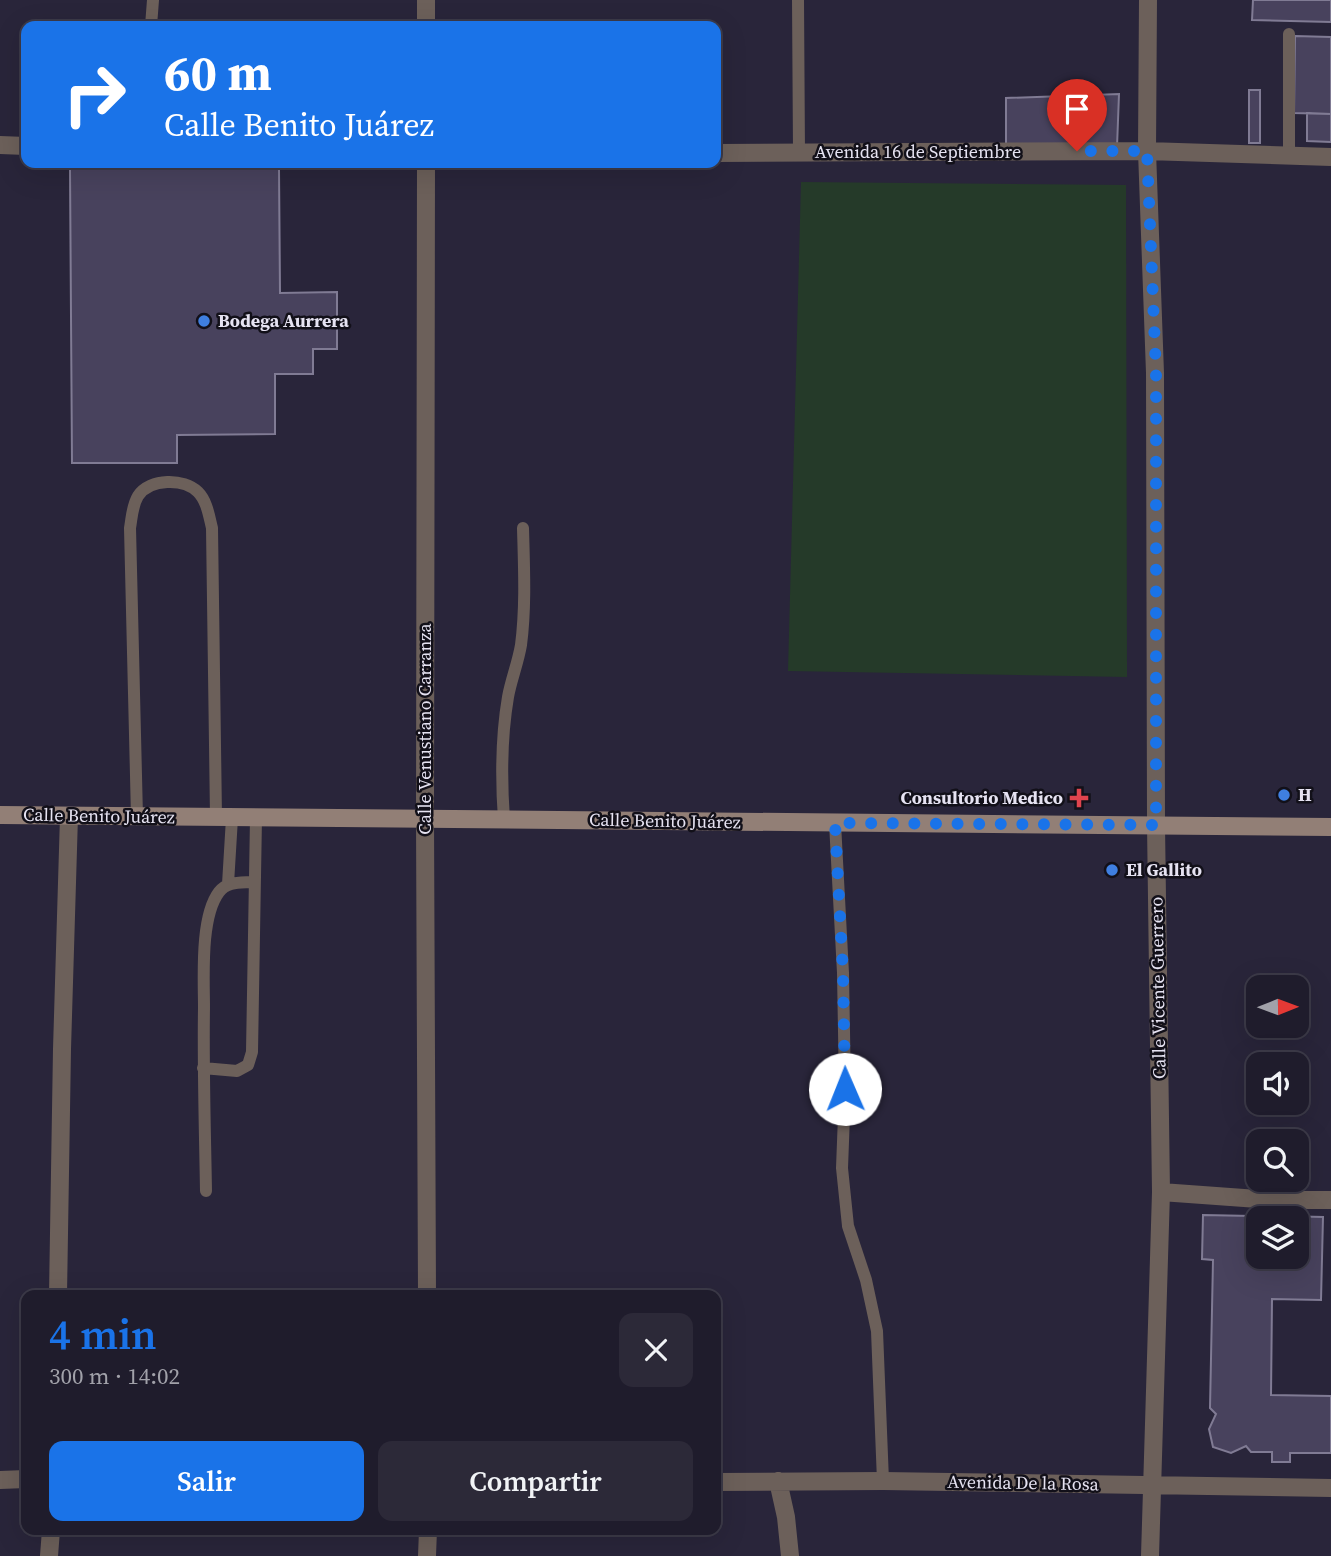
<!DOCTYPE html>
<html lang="es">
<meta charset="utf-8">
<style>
body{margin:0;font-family:"Source Serif 4",serif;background:#2c2938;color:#f1f3f6;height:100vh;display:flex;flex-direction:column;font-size:26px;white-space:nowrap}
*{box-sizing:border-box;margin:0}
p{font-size:23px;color:#a1a1a9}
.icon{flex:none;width:38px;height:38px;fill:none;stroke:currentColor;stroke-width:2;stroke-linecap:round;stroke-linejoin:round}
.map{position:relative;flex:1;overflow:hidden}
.drawer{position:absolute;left:21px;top:1290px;width:700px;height:245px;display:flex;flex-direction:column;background:#1f1c2c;border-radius:14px;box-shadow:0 7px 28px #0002,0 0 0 2px #3c3a48}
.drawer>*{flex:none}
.guide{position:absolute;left:21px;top:21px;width:700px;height:147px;border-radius:14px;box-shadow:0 7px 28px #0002,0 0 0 2px #3c3a48;background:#1a73e8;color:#fff;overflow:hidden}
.needle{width:46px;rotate:89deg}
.tools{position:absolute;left:1246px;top:975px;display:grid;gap:14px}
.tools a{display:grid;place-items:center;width:63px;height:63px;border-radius:14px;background:#1f1c2c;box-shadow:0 7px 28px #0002,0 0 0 2px #3c3a48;font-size:35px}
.pin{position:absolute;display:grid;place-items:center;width:60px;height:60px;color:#fff;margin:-72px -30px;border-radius:50% 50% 50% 0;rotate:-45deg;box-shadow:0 0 7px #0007}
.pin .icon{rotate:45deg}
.me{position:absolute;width:77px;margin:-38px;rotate:359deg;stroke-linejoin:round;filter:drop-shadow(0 0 5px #0008)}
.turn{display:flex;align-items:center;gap:24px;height:147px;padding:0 28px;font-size:32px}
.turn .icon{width:91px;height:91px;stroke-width:2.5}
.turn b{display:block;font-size:49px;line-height:60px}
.round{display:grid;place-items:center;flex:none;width:74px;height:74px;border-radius:14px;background:#2c2938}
.overview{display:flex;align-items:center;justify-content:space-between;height:119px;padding:0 28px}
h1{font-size:42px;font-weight:600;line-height:52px;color:#1a73e8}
.action{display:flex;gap:14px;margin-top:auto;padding:14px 28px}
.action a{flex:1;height:80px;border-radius:14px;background:#1a73e8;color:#fff;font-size:28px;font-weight:600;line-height:80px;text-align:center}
.action a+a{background:#2c2938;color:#f1f3f6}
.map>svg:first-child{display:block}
.green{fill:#253a29}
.building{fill:#48425d;stroke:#807b94;stroke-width:2}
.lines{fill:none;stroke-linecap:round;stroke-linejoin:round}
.lane{stroke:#6c605a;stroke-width:12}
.street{stroke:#6c605a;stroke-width:18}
.secondary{stroke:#927f76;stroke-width:18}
.route{stroke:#1a73e8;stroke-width:12;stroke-dasharray:0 21.6}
.shop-dot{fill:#3f7fe0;stroke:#121019;stroke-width:2.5}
.health-dot{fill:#e0444e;stroke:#121019;stroke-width:2.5}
.labels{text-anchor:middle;stroke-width:5;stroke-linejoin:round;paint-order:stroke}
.street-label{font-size:18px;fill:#e6e3f2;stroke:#121019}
.poi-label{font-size:18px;font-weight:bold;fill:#e6e3f2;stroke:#121019;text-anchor:start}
</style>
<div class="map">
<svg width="1331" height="1556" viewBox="0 0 1331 1556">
<rect width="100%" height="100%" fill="#29253a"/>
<path class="green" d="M 801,182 L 1126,185 L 1127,677 L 788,671 Z"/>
<path class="building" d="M 1253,0 L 1331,0 L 1331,22 L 1252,20 Z
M 1295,36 L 1331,37 L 1331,114 L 1294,113 Z
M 1249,90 L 1260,90 L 1260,143 L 1249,143 Z
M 1119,94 L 1117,147 L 1006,151 L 1006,98 Z
M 1307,113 L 1331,114 L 1331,142 L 1307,141 Z
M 70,169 L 279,169 L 280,293 L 337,292 L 337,349 L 313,349 L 313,374 L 275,374 L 275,434 L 177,435 L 177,463 L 72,463 Z
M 1203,1215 L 1252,1216 L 1251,1232 L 1258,1232 L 1258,1256 L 1275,1256 L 1275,1265 L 1282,1265 L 1282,1256 L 1297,1256 L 1297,1218 L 1283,1218 L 1283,1216 L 1323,1217 L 1321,1300 L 1272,1299 L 1271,1395 L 1331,1396 L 1331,1453 L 1290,1453 L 1290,1462 L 1272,1462 L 1272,1452 L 1251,1452 L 1246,1446 L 1231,1453 L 1213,1447 L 1209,1429 L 1216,1414 L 1210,1408 L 1213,1260 L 1202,1259 Z"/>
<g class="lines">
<path class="lane" d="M 798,0 L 799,152
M 151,26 L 153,0
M 1289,34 L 1289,156
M 137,817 L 130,528 C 132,517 132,506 138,496 C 150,478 184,478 198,492 C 207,501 209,516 212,528 L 216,817
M 504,820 C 501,778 501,738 508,697 C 511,680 518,663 521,645 C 526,606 524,567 523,528
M 835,823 L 843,973 L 845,1089 L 842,1168 L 848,1226 L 866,1280 L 877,1331 L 883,1481
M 228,884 L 232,818
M 203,1068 L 237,1071 L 248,1065 L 252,1052 L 256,818
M 206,1191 C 205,1130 203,1069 204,1008 C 204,978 200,917 219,892 C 227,881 241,883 253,882"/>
<path class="street" d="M 1148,0 L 1147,151 L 1155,373 L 1156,825 L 1161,1192 L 1150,1556
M 426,26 L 426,0
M 0,145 L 26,146
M 716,153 L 1147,151 L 1331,157
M 426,163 L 425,819 L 427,1295
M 1161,1192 L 1272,1200 L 1331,1200
M 58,1295 L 62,1049 L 69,816
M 0,1480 L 26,1479
M 778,1481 L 786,1517 L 790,1556
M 716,1482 L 883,1481 L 1331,1488
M 49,1556 L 51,1530
M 427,1556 L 428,1530"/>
<path class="secondary" d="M 0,815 L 1331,827"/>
</g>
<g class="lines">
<path class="route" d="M 845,1089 L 843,973 L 835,823 L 1156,825 L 1156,373 L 1147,151 L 1077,151"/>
</g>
<g class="shop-dot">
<circle cx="204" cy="321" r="7"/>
<circle cx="1284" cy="795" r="7"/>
<circle cx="1112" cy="870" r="7"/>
</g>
<path class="health-dot" d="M1075.5 787.5h7v7h7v7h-7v7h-7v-7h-7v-7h7z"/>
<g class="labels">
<g class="street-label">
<text x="918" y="158">Avenida 16 de Septiembre</text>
<text transform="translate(425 729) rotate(-90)" y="6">Calle Venustiano Carranza</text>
<text transform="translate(99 816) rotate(1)" y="6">Calle Benito Juárez</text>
<text transform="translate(665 821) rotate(1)" y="6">Calle Benito Juárez</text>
<text transform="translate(1158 988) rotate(-91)" y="6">Calle Vicente Guerrero</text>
<text transform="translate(1023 1483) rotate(1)" y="6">Avenida De la Rosa</text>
</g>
<g class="poi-label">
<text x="218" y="327">Bodega Aurrera</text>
<text x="1298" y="801">H</text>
<text x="1063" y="804" text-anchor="end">Consultorio Medico</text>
<text x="1126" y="876">El Gallito</text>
</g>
</g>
</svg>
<div class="tools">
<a><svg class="needle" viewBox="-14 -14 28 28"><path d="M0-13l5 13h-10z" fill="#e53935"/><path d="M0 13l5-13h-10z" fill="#a1a1a9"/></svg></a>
<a><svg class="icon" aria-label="sound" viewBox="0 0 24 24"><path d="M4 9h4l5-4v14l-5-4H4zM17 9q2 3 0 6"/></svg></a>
<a><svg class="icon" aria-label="search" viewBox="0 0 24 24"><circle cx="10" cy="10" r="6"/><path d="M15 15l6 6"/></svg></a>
<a><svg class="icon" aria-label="layers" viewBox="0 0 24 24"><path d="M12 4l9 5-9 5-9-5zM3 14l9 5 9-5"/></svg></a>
</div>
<div class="pin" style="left:1077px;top:151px;background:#d93025"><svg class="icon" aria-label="arrive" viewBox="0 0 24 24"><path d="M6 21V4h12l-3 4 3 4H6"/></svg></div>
<svg class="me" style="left:845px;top:1089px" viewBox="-20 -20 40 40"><circle r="19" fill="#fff"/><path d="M0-13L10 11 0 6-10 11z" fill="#1a73e8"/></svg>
<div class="guide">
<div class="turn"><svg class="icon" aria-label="right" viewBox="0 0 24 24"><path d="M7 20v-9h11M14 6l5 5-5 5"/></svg><div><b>60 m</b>Calle Benito Juárez</div></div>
</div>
<section class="drawer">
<div class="overview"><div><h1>4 min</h1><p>300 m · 14:02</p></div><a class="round"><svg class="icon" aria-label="close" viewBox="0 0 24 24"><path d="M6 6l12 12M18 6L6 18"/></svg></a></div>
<div class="action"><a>Salir</a><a>Compartir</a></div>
</section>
</div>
